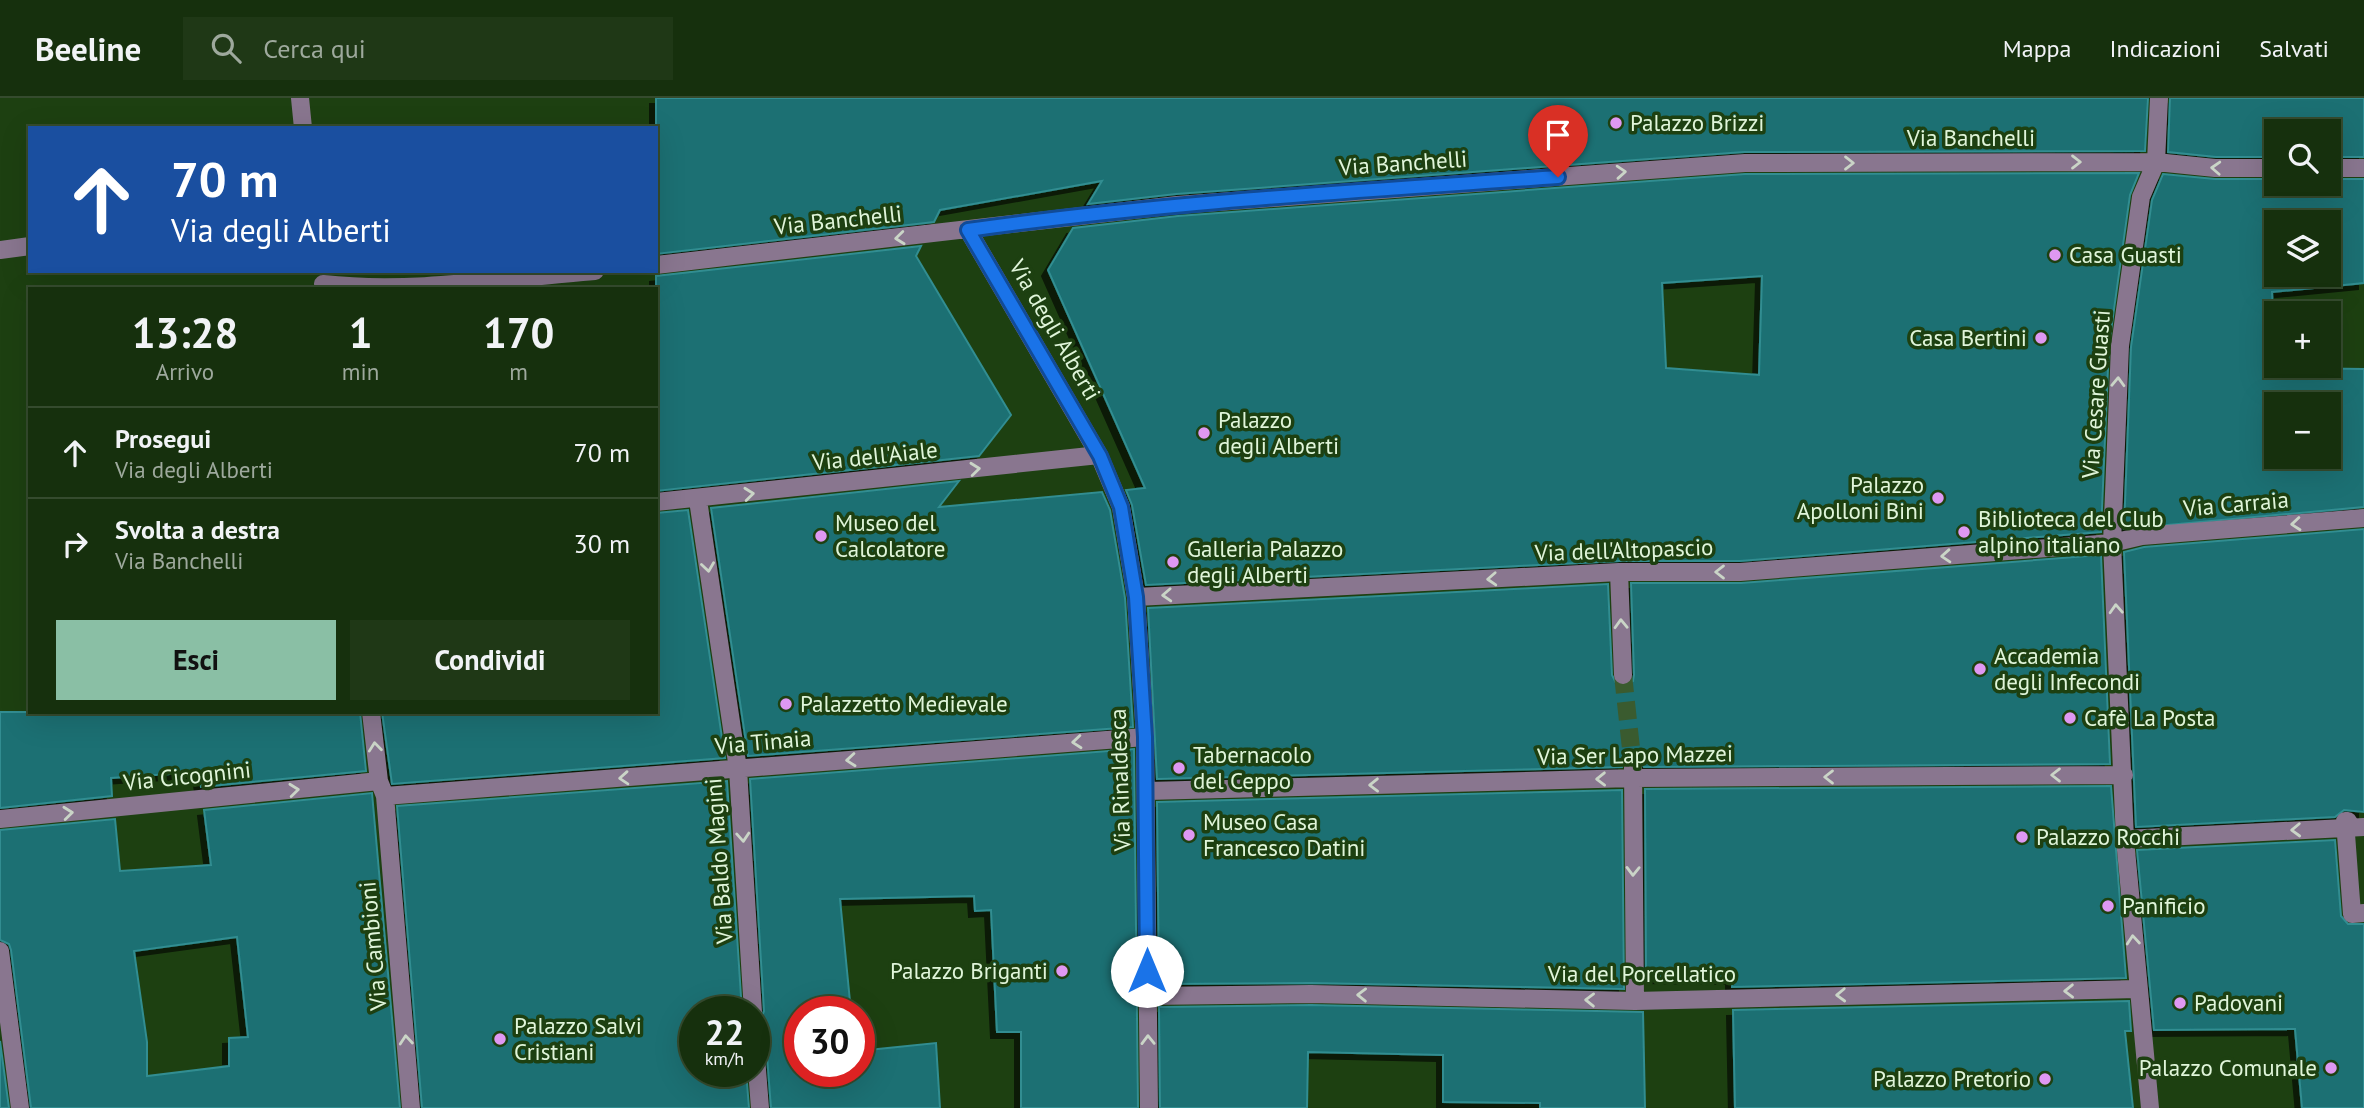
<!DOCTYPE html>
<html lang="it">
<meta charset="utf-8">
<style>
body{margin:0;font-family:"PT Sans",sans-serif;background:#1f3816;color:#f1f3f6;height:100vh;display:flex;flex-direction:column;font-size:26px;white-space:nowrap}
*{box-sizing:border-box;margin:0}
p{font-size:23px;color:#9ea99d}
.icon{flex:none;width:38px;height:38px;fill:none;stroke:currentColor;stroke-width:2;stroke-linecap:round;stroke-linejoin:round}
.map{position:relative;flex:1;overflow:hidden}
.panel{position:absolute;left:28px;top:189px;width:630px;height:427px;display:flex;flex-direction:column;background:#16300d;border-radius:0px;box-shadow:0 7px 28px #0002,0 0 0 2px #354b2e}
.panel>*{flex:none}
.banner{position:absolute;left:28px;top:28px;width:630px;height:147px;border-radius:0px;box-shadow:0 7px 28px #0002,0 0 0 2px #354b2e;background:#1a4fa0;color:#fff;overflow:hidden}
.fabs{position:absolute;left:2264px;top:21px;display:grid;gap:14px}
.fabs a{display:grid;place-items:center;width:77px;height:77px;border-radius:0px;background:#16300d;box-shadow:0 7px 28px #0002,0 0 0 2px #354b2e;font-size:35px}
.speed{position:absolute;left:679px;top:898px;display:flex;gap:14px;font-size:35px;font-weight:700;text-align:center}
.speed>*{display:grid;place-content:center;width:91px;height:91px;border-radius:50%;background:#16300d;box-shadow:0 7px 28px #0002,0 0 0 2px #354b2e;line-height:1}
.speed small{font-size:18px;font-weight:400}
.speed .limit{border:10px solid #d22;background:#fff;color:#111}
.pin{position:absolute;display:grid;place-items:center;width:60px;height:60px;color:#fff;margin:-72px -30px;border-radius:50% 50% 50% 0;rotate:-45deg;box-shadow:0 0 7px #0007}
.pin .icon{rotate:45deg}
.me{position:absolute;width:77px;margin:-38px;rotate:0deg;stroke-linejoin:round;filter:drop-shadow(0 0 5px #0008)}
.turn{display:flex;align-items:center;gap:24px;height:147px;padding:0 28px;font-size:32px}
.turn .icon{width:91px;height:91px;stroke-width:2.5}
.turn b{display:block;font-size:49px;line-height:60px}
.eta{display:flex;justify-content:space-evenly;align-items:center;height:119px;text-align:center}
.eta b{font-size:42px;font-weight:600;line-height:49px}
.button{display:flex;gap:14px;margin-top:auto;padding:14px 28px}
.button a{flex:1;height:80px;border-radius:0px;background:#8abfa5;color:#111;font-size:28px;font-weight:600;line-height:80px;text-align:center}
.button a+a{background:#1f3816;color:#f1f3f6}
ul{padding:0;list-style:none}
li{display:flex;align-items:center;gap:21px;height:91px;padding:0 28px;border-top:2px solid #354b2e}
li div{flex:1}
li b{display:block;font-size:26px}
li em{font-style:normal}
header{display:flex;align-items:center;gap:42px;box-sizing:border-box;height:98px;padding:0 35px;background:#16300d;border-bottom:2px solid #354b2e}
header strong{font-size:33px}
nav{display:flex;gap:38px;margin-inline-start:auto;font-size:24px}
.search{width:490px;height:63px;background:#1f3816;display:flex;align-items:center;gap:18px;box-sizing:border-box;padding:0 24px;border-radius:0px;color:#9ea99d;font-size:26px}
.map>svg:first-child{display:block}
.building{fill:#1a7073;stroke:#318d91;stroke-width:2;fill-rule:evenodd;filter:url(#shadow)}
.lines{fill:none;stroke-linecap:round;stroke-linejoin:round}
.minor-tunnel{stroke:#3a5b2f;stroke-width:18;stroke-dasharray:18 9;stroke-linecap:butt}
.minor{stroke:#89768f;stroke-width:18}
.oneway{stroke:#cad5c7}
.route-casing{stroke:#114b97;stroke-width:18}
.route{stroke:#1a73e8;stroke-width:12}
.poi-dot{fill:#df98f2;stroke:#1d4011;stroke-width:2.5}
.labels{text-anchor:middle;stroke-width:7;stroke-linejoin:round;paint-order:stroke}
.poi-label{font-size:23px;fill:#e0f5da;stroke:#1d4011;text-anchor:start}
.street-label{font-size:23px;fill:#e0f5da;stroke:#1d4011}
</style>
<header>
<strong>Beeline</strong>
<div class="search"><svg class="icon" aria-label="search" viewBox="0 0 24 24"><circle cx="10" cy="10" r="6"/><path d="M15 15l6 6"/></svg>Cerca qui</div>
<nav><a>Mappa</a><a>Indicazioni</a><a>Salvati</a></nav>
</header>
<div class="map">
<svg width="2364" height="1010" viewBox="0 0 2364 1010">
<defs>
<filter id="shadow"><feDropShadow dx="-6" dy="6" stdDeviation="0" flood-color="#0009"/></filter>
</defs>
<rect width="100%" height="100%" fill="#1d4011"/>
<path class="building" d="M 656,0 L 2148,0 L 2145,53 L 1744,54 L 1176,96 L 1088,106 L 1102,83 L 940,112 L 934,124 L 656,156 Z
M 2170,0 L 2364,0 L 2364,59 L 2329,59 L 2329,33 L 2277,33 L 2277,59 L 2216,59 L 2168,54 Z
M 2139,75 L 2130,97 L 2109,247 L 2101,434 L 1740,463 L 1619,463 L 1146,487 L 1132,407 L 1126,392 L 1145,390 L 1048,172 L 1073,130 L 1178,118 L 1745,76 ZM 1762,178 L 1759,277 L 1666,270 L 1662,185 Z
M 2163,76 L 2215,81 L 2277,81 L 2277,86 L 2329,86 L 2329,81 L 2364,81 L 2364,185 L 2272,194 L 2276,270 L 2364,271 L 2364,409 L 2124,431 L 2131,249 L 2152,102 ZM 2277,124 L 2329,124 L 2329,177 L 2277,177 ZM 2277,306 L 2329,306 L 2329,359 L 2277,359 Z
M 921,148 L 916,158 L 1011,317 L 979,358 L 656,393 L 656,178 Z
M 959,383 L 939,409 L 1102,394 L 1110,412 L 1125,500 L 1133,629 L 748,658 L 711,410 Z
M 688,412 L 725,660 L 392,686 L 382,614 L 656,614 L 656,415 Z
M 2364,431 L 2364,714 L 2344,712 L 2335,719 L 2136,729 L 2124,454 L 2144,449 Z
M 2101,457 L 2110,666 L 1644,669 L 1639,660 L 1632,658 L 1624,663 L 1622,669 L 1157,681 L 1148,510 L 1608,486 L 1612,577 L 1617,587 L 1624,588 L 1633,583 L 1634,577 L 1631,485 L 1741,485 Z
M 0,614 L 360,614 L 366,673 L 201,689 L 199,674 L 111,680 L 112,698 L 0,710 Z
M 1134,651 L 1138,1010 L 1021,1010 L 1021,934 L 997,934 L 991,812 L 975,813 L 974,798 L 840,801 L 851,914 L 800,914 L 800,973 L 859,973 L 859,953 L 936,945 L 940,1010 L 771,1010 L 765,932 L 760,923 L 764,913 L 750,681 Z
M 727,683 L 742,914 L 695,914 L 695,973 L 746,973 L 749,1010 L 422,1010 L 397,708 Z
M 2111,688 L 2126,880 L 1732,889 L 1732,880 L 1646,879 L 1645,691 Z
M 1622,692 L 1624,891 L 1311,885 L 1159,886 L 1157,704 Z
M 372,695 L 400,1010 L 31,1010 L 11,852 L 9,846 L 0,842 L 0,732 L 115,721 L 120,773 L 211,767 L 204,712 ZM 237,839 L 248,939 L 229,940 L 229,968 L 147,978 L 147,944 L 134,853 Z
M 2335,742 L 2341,818 L 2348,826 L 2364,826 L 2364,1010 L 2302,1010 L 2295,931 L 2154,932 L 2137,752 Z
M 2129,903 L 2131,933 L 2125,933 L 2133,1010 L 1735,1010 L 1733,912 Z
M 1311,907 L 1643,914 L 1645,1010 L 1540,1010 L 1540,1005 L 1443,1004 L 1443,957 L 1308,954 L 1307,1010 L 1160,1010 L 1159,909 Z
M 0,943 L 9,1010 L 0,1010 Z"/>
<g class="lines">
<path class="minor-tunnel" d="M 1623,577 L 1633,669"/>
<path class="minor" d="M 300,0 L 303,30
M 2329,70 L 2364,70
M 968,132 L 1099,357 L 1121,409 L 1136,499 L 1145,639 L 1149,1010
M 0,152 L 30,148
M 656,167 L 1177,107 L 1745,65 L 2156,64 L 2215,70 L 2277,70
M 323,186 C 412,196 506,180 595,173
M 698,402 L 738,671 L 753,914
M 656,404 L 1099,357
M 1619,474 L 1623,577
M 1136,499 L 1619,474 L 1740,474 L 2112,445 L 2142,438 L 2364,420
M 371,614 L 379,683 L 385,698 L 411,1010
M 1633,669 L 1635,903
M 1147,693 L 1634,680 L 2124,677
M 385,698 L 1145,639
M 0,721 L 379,683
M 2348,723 L 2345,723 L 2352,816 L 2364,815
M 2125,741 L 2364,729
M 0,853 L 20,1010
M 1147,898 L 1311,896 L 1635,903 L 2137,891
M 754,933 L 760,1010
M 2150,1010 L 2125,741 L 2112,445 L 2120,248 L 2141,99 L 2156,64 L 2159,0"/>
</g>
<defs><path id="oneway-chevron" d="M-2-3.5L2.5 0L-2 3.5" fill="none" stroke-width="1.6" stroke-linecap="round" stroke-linejoin="round" transform="scale(1.75)"/></defs>
<g class="oneway">
<use href="#oneway-chevron" transform="translate(2076 64)"/>
<use href="#oneway-chevron" transform="translate(1849 65)"/>
<use href="#oneway-chevron" transform="translate(2216 70) rotate(-177)"/>
<use href="#oneway-chevron" transform="translate(1621 74) rotate(-4)"/>
<use href="#oneway-chevron" transform="translate(900 140) rotate(174)"/>
<use href="#oneway-chevron" transform="translate(2118 284) rotate(-88)"/>
<use href="#oneway-chevron" transform="translate(975 371) rotate(-6)"/>
<use href="#oneway-chevron" transform="translate(749 396) rotate(-6)"/>
<use href="#oneway-chevron" transform="translate(2296 426) rotate(175)"/>
<use href="#oneway-chevron" transform="translate(1946 458) rotate(176)"/>
<use href="#oneway-chevron" transform="translate(708 469) rotate(82)"/>
<use href="#oneway-chevron" transform="translate(1720 474) rotate(180)"/>
<use href="#oneway-chevron" transform="translate(1492 481) rotate(177)"/>
<use href="#oneway-chevron" transform="translate(1167 497) rotate(177)"/>
<use href="#oneway-chevron" transform="translate(2116 511) rotate(-93)"/>
<use href="#oneway-chevron" transform="translate(1621 526) rotate(-92)"/>
<use href="#oneway-chevron" transform="translate(1077 644) rotate(175)"/>
<use href="#oneway-chevron" transform="translate(375 649) rotate(-96)"/>
<use href="#oneway-chevron" transform="translate(851 662) rotate(175)"/>
<use href="#oneway-chevron" transform="translate(2056 677) rotate(180)"/>
<use href="#oneway-chevron" transform="translate(1829 679) rotate(180)"/>
<use href="#oneway-chevron" transform="translate(624 680) rotate(176)"/>
<use href="#oneway-chevron" transform="translate(1601 681) rotate(179)"/>
<use href="#oneway-chevron" transform="translate(1374 687) rotate(179)"/>
<use href="#oneway-chevron" transform="translate(294 692) rotate(-6)"/>
<use href="#oneway-chevron" transform="translate(68 715) rotate(-6)"/>
<use href="#oneway-chevron" transform="translate(2296 732) rotate(178)"/>
<use href="#oneway-chevron" transform="translate(743 739) rotate(86)"/>
<use href="#oneway-chevron" transform="translate(1633 773) rotate(91)"/>
<use href="#oneway-chevron" transform="translate(2133 842) rotate(-95)"/>
<use href="#oneway-chevron" transform="translate(2069 893) rotate(179)"/>
<use href="#oneway-chevron" transform="translate(1362 897) rotate(-179)"/>
<use href="#oneway-chevron" transform="translate(1841 897) rotate(178)"/>
<use href="#oneway-chevron" transform="translate(1590 902) rotate(-179)"/>
<use href="#oneway-chevron" transform="translate(406 942) rotate(-95)"/>
<use href="#oneway-chevron" transform="translate(1148 942) rotate(-91)"/>
</g>
<g class="lines">
<g class="route-casing">
<path id="route" d="M 1147,873 L 1145,639 L 1136,499 L 1121,409 L 1100,358 L 968,132 C 1164,104 1361,93 1558,79"/>
</g>
<use href="#route" class="route"/>
</g>
<g class="poi-dot">
<circle cx="1616" cy="25" r="7"/>
<circle cx="2055" cy="157" r="7"/>
<circle cx="2041" cy="240" r="7"/>
<circle cx="1204" cy="335" r="7"/>
<circle cx="1938" cy="400" r="7"/>
<circle cx="1964" cy="434" r="7"/>
<circle cx="821" cy="438" r="7"/>
<circle cx="1173" cy="464" r="7"/>
<circle cx="1980" cy="571" r="7"/>
<circle cx="786" cy="606" r="7"/>
<circle cx="2070" cy="620" r="7"/>
<circle cx="1179" cy="670" r="7"/>
<circle cx="1189" cy="737" r="7"/>
<circle cx="2022" cy="739" r="7"/>
<circle cx="2108" cy="808" r="7"/>
<circle cx="1062" cy="873" r="7"/>
<circle cx="2180" cy="905" r="7"/>
<circle cx="500" cy="941" r="7"/>
<circle cx="2331" cy="970" r="7"/>
<circle cx="2045" cy="981" r="7"/>
</g>
<g class="labels">
<g class="poi-label">
<text x="1630" y="33">Palazzo Brizzi</text>
<text x="2069" y="165">Casa Guasti</text>
<text x="2027" y="248" text-anchor="end">Casa Bertini</text>
<text x="1218" y="330">Palazzo<tspan x="1218" dy="26">degli Alberti</tspan></text>
<text x="1924" y="395" text-anchor="end">Palazzo<tspan x="1924" dy="26">Apolloni Bini</tspan></text>
<text x="1978" y="429">Biblioteca del Club<tspan x="1978" dy="26">alpino italiano</tspan></text>
<text x="835" y="433">Museo del<tspan x="835" dy="26">Calcolatore</tspan></text>
<text x="1187" y="459">Galleria Palazzo<tspan x="1187" dy="26">degli Alberti</tspan></text>
<text x="1994" y="566">Accademia<tspan x="1994" dy="26">degli Infecondi</tspan></text>
<text x="800" y="614">Palazzetto Medievale</text>
<text x="2084" y="628">Cafè La Posta</text>
<text x="1193" y="665">Tabernacolo<tspan x="1193" dy="26">del Ceppo</tspan></text>
<text x="1203" y="732">Museo Casa<tspan x="1203" dy="26">Francesco Datini</tspan></text>
<text x="2036" y="747">Palazzo Rocchi</text>
<text x="2122" y="816">Panificio</text>
<text x="1048" y="881" text-anchor="end">Palazzo Briganti</text>
<text x="2194" y="913">Padovani</text>
<text x="514" y="936">Palazzo Salvi<tspan x="514" dy="26">Cristiani</tspan></text>
<text x="2317" y="978" text-anchor="end">Palazzo Comunale</text>
<text x="2031" y="989" text-anchor="end">Palazzo Pretorio</text>
</g>
<g class="street-label">
<text x="1971" y="48">Via Banchelli</text>
<text transform="translate(1403 65) rotate(-4)" y="8">Via Banchelli</text>
<text transform="translate(838 122) rotate(-6)" y="8">Via Banchelli</text>
<text transform="translate(1055 232) rotate(60)" y="8">Via degli Alberti</text>
<text transform="translate(2096 296) rotate(-86)" y="8">Via Cesare Guasti</text>
<text transform="translate(875 358) rotate(-6)" y="8">Via dell'Aiale</text>
<text transform="translate(2236 406) rotate(-5)" y="8">Via Carraia</text>
<text transform="translate(1624 452) rotate(-2)" y="8">Via dell'Altopascio</text>
<text transform="translate(763 644) rotate(-5)" y="8">Via Tinaia</text>
<text transform="translate(1635 657) rotate(-1)" y="8">Via Ser Lapo Mazzei</text>
<text transform="translate(187 678) rotate(-6)" y="8">Via Cicognini</text>
<text transform="translate(1120 682) rotate(-92)" y="8">Via Rinaldesca</text>
<text transform="translate(719 763) rotate(-94)" y="8">Via Baldo Magini</text>
<text transform="translate(373 848) rotate(-95)" y="8">Via Cambioni</text>
<text x="1642" y="884">Via del Porcellatico</text>
</g>
</g>
</svg>
<div class="fabs">
<a><svg class="icon" aria-label="search" viewBox="0 0 24 24"><circle cx="10" cy="10" r="6"/><path d="M15 15l6 6"/></svg></a>
<a><svg class="icon" aria-label="layers" viewBox="0 0 24 24"><path d="M12 4l9 5-9 5-9-5zM3 14l9 5 9-5"/></svg></a>
<a>+</a>
<a>−</a>
</div>
<div class="speed"><div>22<small>km/h</small></div><div class="limit">30</div></div>
<div class="pin" style="left:1558px;top:79px;background:#d93025"><svg class="icon" aria-label="arrive" viewBox="0 0 24 24"><path d="M6 21V4h12l-3 4 3 4H6"/></svg></div>
<svg class="me" style="left:1147px;top:873px" viewBox="-20 -20 40 40"><circle r="19" fill="#fff"/><path d="M0-13L10 11 0 6-10 11z" fill="#1a73e8"/></svg>
<div class="banner">
<div class="turn"><svg class="icon" aria-label="ahead" viewBox="0 0 24 24"><path d="M12 20V5M6 11l6-6 6 6"/></svg><div><b>70 m</b>Via degli Alberti</div></div>
</div>
<section class="panel">
<div class="eta">
<div><b>13:28</b><p>Arrivo</p></div>
<div><b>1</b><p>min</p></div>
<div><b>170</b><p>m</p></div>
</div>
<ul>
<li><svg class="icon" aria-label="ahead" viewBox="0 0 24 24"><path d="M12 20V5M6 11l6-6 6 6"/></svg><div><b>Prosegui</b><p>Via degli Alberti</p></div><em>70 m</em></li>
<li><svg class="icon" aria-label="right" viewBox="0 0 24 24"><path d="M7 20v-9h11M14 6l5 5-5 5"/></svg><div><b>Svolta a destra</b><p>Via Banchelli</p></div><em>30 m</em></li>
</ul>
<div class="button"><a>Esci</a><a>Condividi</a></div>
</section>
</div>
